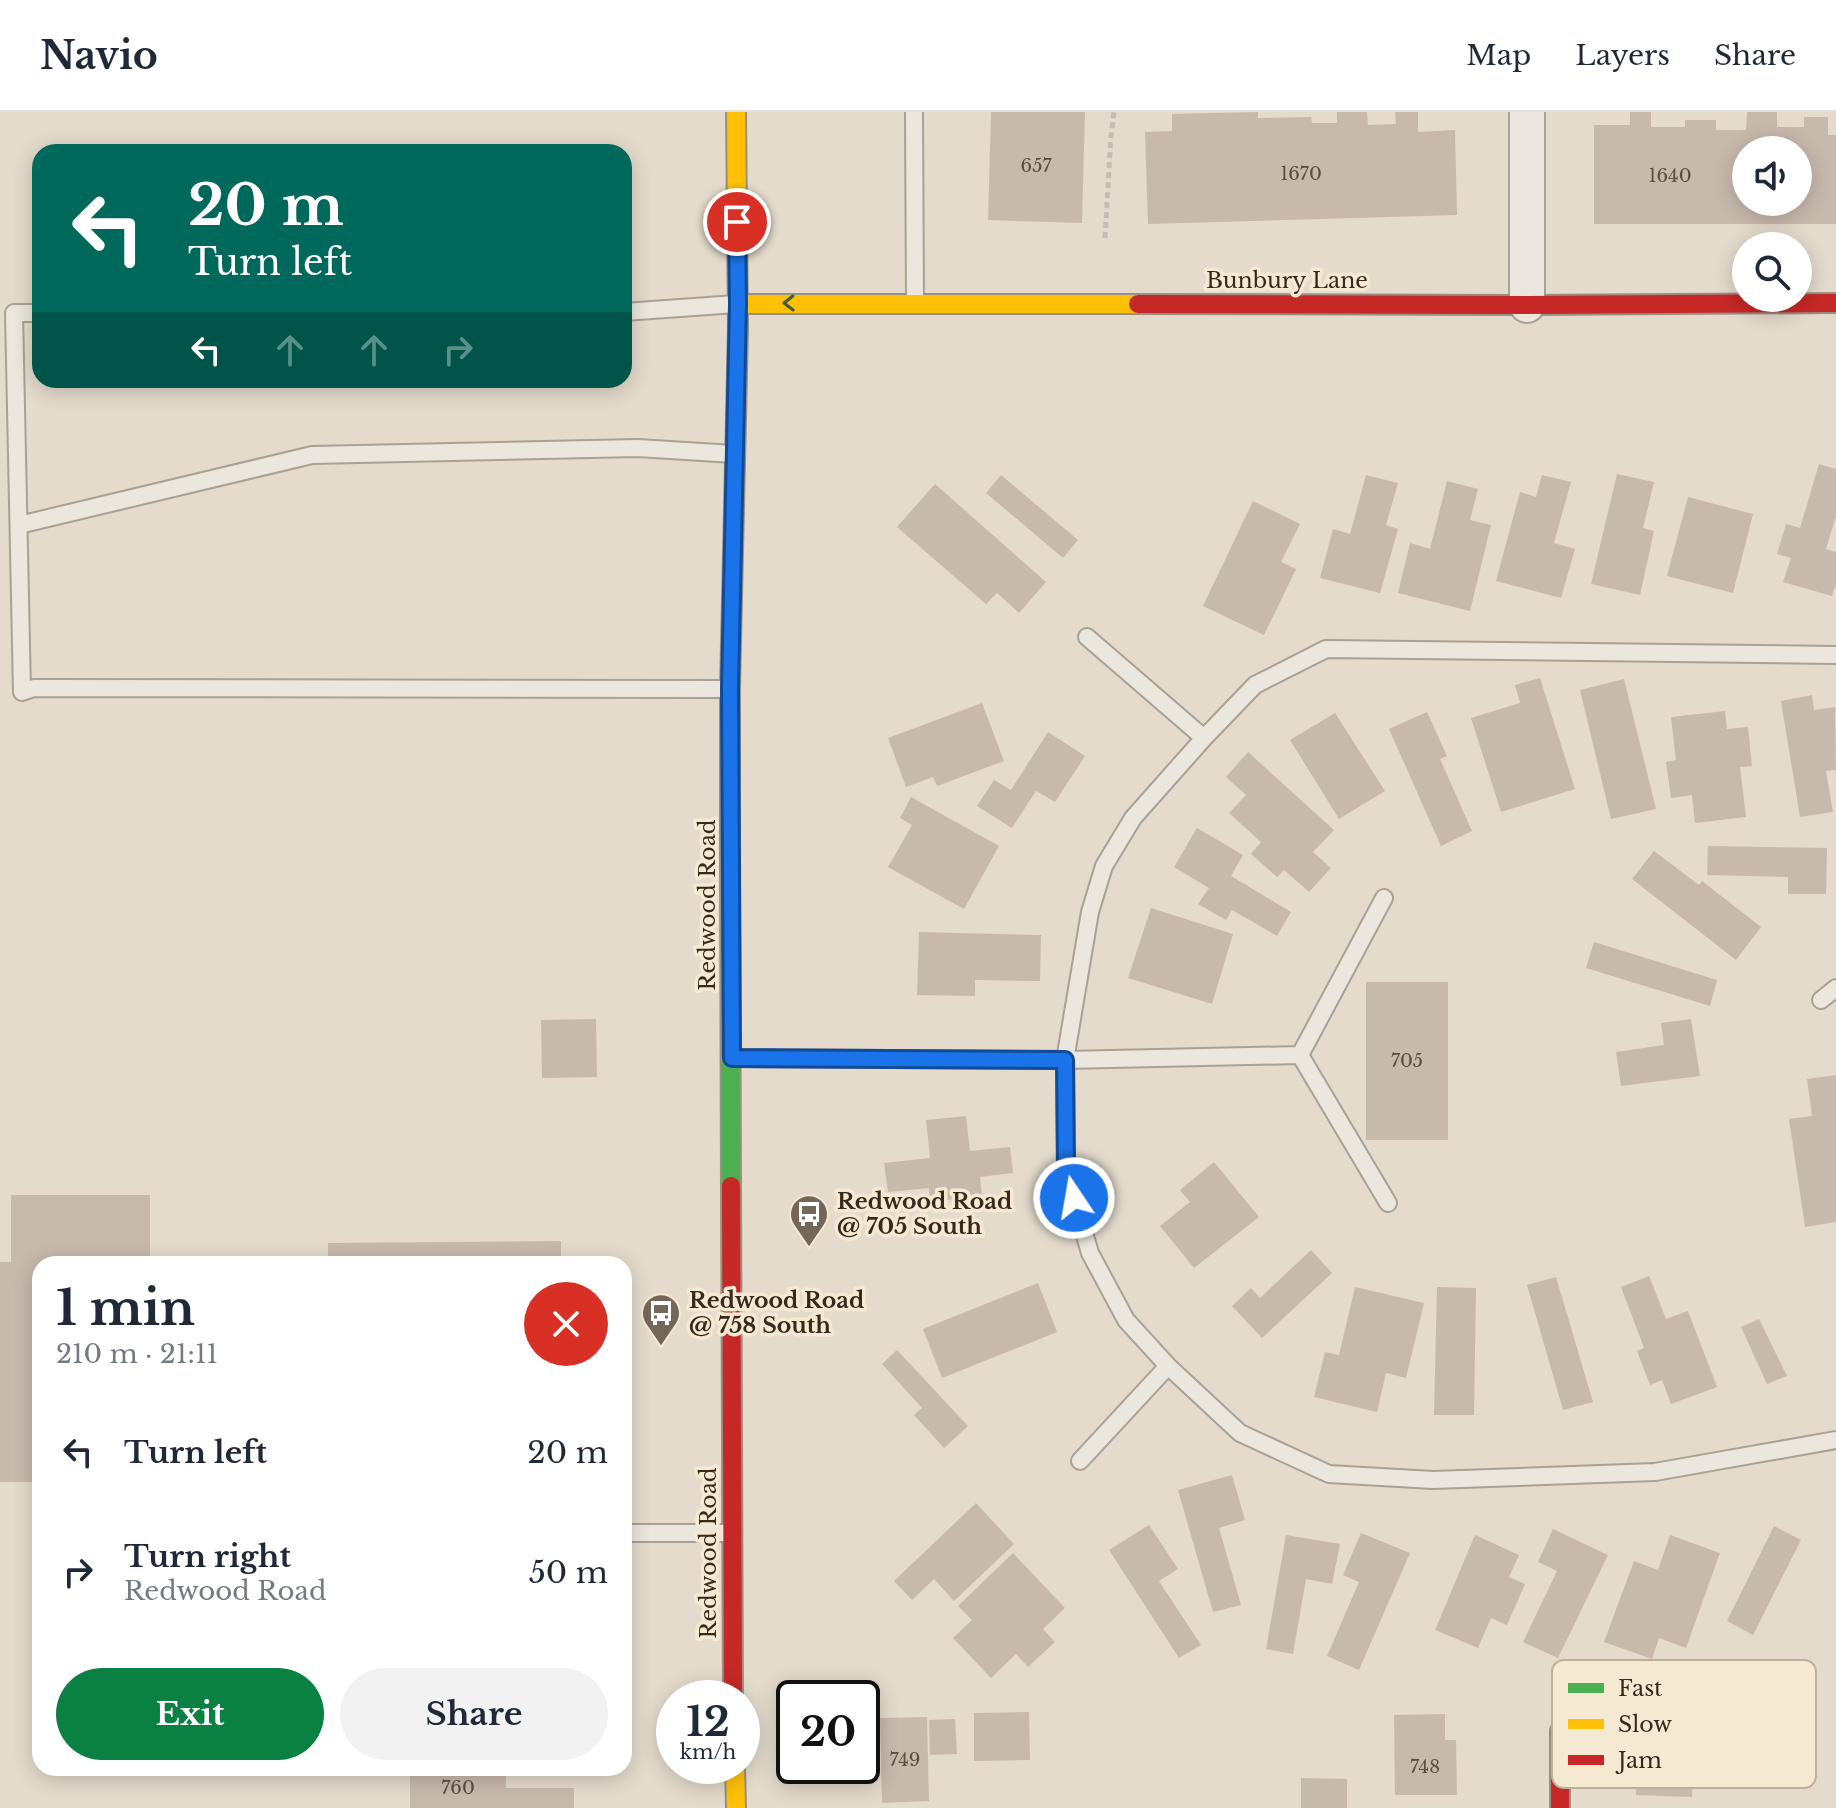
<!DOCTYPE html>
<meta charset="utf-8">
<style>
body{margin:0;font-family:"Libre Baskerville",serif;background:#f2f2f3;color:#1f2937;height:100vh;display:flex;flex-direction:column;font-size:30px;white-space:nowrap}
*{box-sizing:border-box;margin:0}
p{font-size:26px;color:#747a83}
.icon{flex:none;width:44px;height:44px;fill:none;stroke:currentColor;stroke-width:2;stroke-linecap:round;stroke-linejoin:round}
.map{position:relative;flex:1;overflow:hidden}
.panel{position:absolute;left:32px;top:1144px;width:600px;height:520px;display:flex;flex-direction:column;background:#fff;border-radius:24px;box-shadow:0 4px 20px #0003}
.panel>*{flex:none}
.hud{position:absolute;left:32px;top:32px;width:600px;height:244px;border-radius:24px;box-shadow:0 4px 20px #0003;background:#00695c;color:#fff;overflow:hidden}
.tools{position:absolute;left:1732px;top:24px;display:grid;gap:16px}
.tools a{display:grid;place-items:center;width:80px;height:80px;border-radius:50%;background:#fff;box-shadow:0 4px 20px #0003;font-size:40px}
.speed{position:absolute;left:656px;top:1568px;display:flex;gap:16px;font-size:40px;font-weight:700;text-align:center}
.speed>*{display:grid;place-content:center;width:104px;height:104px;border-radius:50%;background:#fff;box-shadow:0 4px 20px #0003;line-height:1}
.speed small{font-size:20px;font-weight:400}
.speed .limit{border:4px solid #111;border-radius:12px;background:#fff;color:#111}
.pin{position:absolute;display:grid;place-items:center;width:68px;height:68px;color:#fff;margin:-34px;border:4px solid #fff;border-radius:50%;box-shadow:0 2px 8px #0007}
.me{position:absolute;width:88px;margin:-44px;rotate:348deg;stroke-linejoin:round;filter:drop-shadow(0 0 6px #0008)}
.turn{display:flex;align-items:center;gap:28px;height:168px;padding:0 24px;font-size:36px}
.turn .icon{width:104px;height:104px;stroke-width:2.5}
.turn b{display:block;font-size:56px;line-height:68px}
.lanes{display:flex;align-items:center;height:76px;padding:0 24px;background:#0003;justify-content:center;gap:40px;direction:ltr}
.lanes .off{opacity:.35}
.round{display:grid;place-items:center;flex:none;width:84px;height:84px;border-radius:42px;background:#f2f2f3}
.overview{display:flex;align-items:center;justify-content:space-between;height:136px;padding:0 24px}
h1{font-size:48px;font-weight:800;line-height:60px}
.action{display:flex;gap:16px;margin-top:auto;padding:16px 24px}
.action a{flex:1;height:92px;border-radius:48px;background:#0b8043;color:#fff;font-size:32px;font-weight:800;line-height:92px;text-align:center}
.action a+a{background:#f2f2f3;color:#1f2937}
ul{padding:0;list-style:none}
li{display:flex;align-items:center;gap:24px;height:120px;padding:0 24px}
li div{flex:1}
li b{display:block;font-size:30px}
li em{font-style:normal}
header{display:flex;align-items:center;gap:48px;box-sizing:border-box;height:112px;padding:0 40px;background:#fff;border-bottom:2px solid #e0e1e3}
header strong{font-size:38px}
nav{display:flex;gap:44px;margin-inline-start:auto;font-size:28px}
.map>svg:first-child{display:block}
.building{fill:#c8b9ad;fill-rule:evenodd}
.lines{fill:none;stroke-linecap:round;stroke-linejoin:round}
.lane-casing{stroke:#a9a096;stroke-width:20}
.street-casing{stroke:#a9a096;stroke-width:38}
.fast-casing{stroke:#999085;stroke-width:22}
.slow-casing{stroke:#999085;stroke-width:22}
.jam-casing{stroke:#999085;stroke-width:22}
.path{stroke:#c5bdb4;stroke-width:5;stroke-dasharray:6 4;stroke-linecap:butt}
.lane{stroke:#ece7de;stroke-width:16}
.street{stroke:#ece7de;stroke-width:34}
.fast{stroke:#4caf50;stroke-width:18}
.slow{stroke:#ffc107;stroke-width:18}
.jam{stroke:#c62828;stroke-width:18}
.oneway{stroke:#405f31}
.route-casing{stroke:#114b97;stroke-width:20}
.route{stroke:#1a73e8;stroke-width:14}
.labels{text-anchor:middle;stroke-width:7;stroke-linejoin:round;paint-order:stroke}
.number-label{font-size:18px;fill:#5c4d41}
.street-label{font-size:22px;fill:#38291d;stroke:#f6e9d2}
.poi-label{font-size:22px;font-weight:bold;fill:#38291d;stroke:#f6e9d2;text-anchor:start}
.key{fill:#f6e9d2;stroke:#bdaf9c;stroke-width:2}
.key-label{font-size:22px;fill:#38291d}
</style>
<header>
<strong>Navio</strong>
<nav><a>Map</a><a>Layers</a><a>Share</a></nav>
</header>
<div class="map">
<svg width="1836" height="1696" viewBox="0 0 1836 1696">
<rect width="100%" height="100%" fill="#e4dbcc"/>
<path class="building" d="M 991,0 L 1085,0 L 1082,111 L 988,108 Z
M 1258,0 L 1258,6 L 1311,5 L 1312,11 L 1337,11 L 1337,0 L 1367,0 L 1368,13 L 1396,12 L 1395,0 L 1418,0 L 1418,20 L 1455,18 L 1457,103 L 1148,112 L 1145,20 L 1172,19 L 1172,2 Z
M 1630,0 L 1651,0 L 1651,15 L 1685,15 L 1685,8 L 1716,8 L 1716,18 L 1746,18 L 1747,0 L 1777,0 L 1777,15 L 1804,15 L 1804,5 L 1828,5 L 1828,23 L 1836,23 L 1836,112 L 1594,112 L 1594,13 L 1630,13 ZM 1746,38 L 1798,38 L 1798,90 L 1746,90 Z
M 1819,352 L 1836,357 L 1836,404 L 1826,437 L 1836,440 L 1836,472 L 1832,484 L 1783,470 L 1791,446 L 1777,442 L 1786,412 L 1800,416 Z
M 1617,362 L 1654,370 L 1643,416 L 1654,419 L 1640,483 L 1591,472 Z
M 1001,363 L 1078,428 L 1063,446 L 986,381 Z
M 1366,363 L 1398,371 L 1386,413 L 1398,417 L 1380,481 L 1320,466 L 1333,417 L 1350,422 Z
M 1542,363 L 1571,370 L 1554,431 L 1575,437 L 1561,486 L 1496,469 L 1520,380 L 1536,385 Z
M 1447,369 L 1478,377 L 1470,408 L 1491,413 L 1470,499 L 1398,481 L 1410,431 L 1430,437 Z
M 935,372 L 1046,470 L 1019,501 L 997,481 L 986,492 L 897,415 Z
M 1688,385 L 1753,402 L 1733,481 L 1667,464 Z
M 1253,389 L 1300,412 L 1281,450 L 1296,457 L 1264,523 L 1203,494 Z
M 1540,566 L 1575,677 L 1501,700 L 1471,606 L 1520,591 L 1515,573 Z
M 1624,567 L 1656,697 L 1611,707 L 1580,578 Z
M 1812,583 L 1814,598 L 1835,595 L 1836,658 L 1826,659 L 1833,700 L 1800,705 L 1781,589 Z
M 982,591 L 1004,649 L 937,674 L 933,665 L 906,675 L 888,626 Z
M 1725,599 L 1727,617 L 1748,615 L 1752,654 L 1740,655 L 1746,705 L 1695,711 L 1692,683 L 1671,686 L 1666,650 L 1676,648 L 1671,605 Z
M 1427,600 L 1447,644 L 1440,647 L 1472,719 L 1441,734 L 1389,617 Z
M 1335,601 L 1385,679 L 1339,707 L 1290,628 Z
M 1048,620 L 1085,644 L 1055,690 L 1036,679 L 1012,716 L 977,694 L 994,668 L 1011,678 Z
M 1248,640 L 1334,718 L 1313,740 L 1331,756 L 1309,780 L 1284,758 L 1277,765 L 1251,742 L 1261,730 L 1229,701 L 1246,683 L 1226,665 Z
M 911,685 L 999,734 L 964,797 L 888,755 L 912,713 L 900,706 Z
M 1197,716 L 1243,743 L 1231,764 L 1291,800 L 1277,824 L 1232,798 L 1226,808 L 1198,792 L 1209,776 L 1174,755 Z
M 1708,734 L 1827,736 L 1826,782 L 1788,782 L 1788,765 L 1707,763 Z
M 1654,739 L 1699,773 L 1702,769 L 1761,815 L 1736,848 L 1632,767 Z
M 1151,796 L 1233,822 L 1212,892 L 1128,866 Z
M 919,820 L 1041,823 L 1040,869 L 975,868 L 975,884 L 917,883 Z
M 1594,830 L 1717,868 L 1710,894 L 1586,856 Z
M 1366,870 L 1448,870 L 1448,1028 L 1366,1028 Z
M 596,907 L 597,965 L 542,966 L 541,908 Z
M 1691,907 L 1700,964 L 1621,974 L 1616,940 L 1664,933 L 1661,911 Z
M 1836,963 L 1836,1110 L 1805,1115 L 1789,1007 L 1812,1004 L 1807,967 Z
M 966,1004 L 970,1039 L 1010,1035 L 1013,1061 L 980,1065 L 982,1084 L 930,1090 L 929,1076 L 888,1080 L 884,1051 L 930,1046 L 926,1008 Z
M 1214,1050 L 1259,1105 L 1194,1156 L 1160,1114 L 1190,1090 L 1180,1078 Z
M 11,1083 L 150,1083 L 150,1152 L 40,1152 L 40,1370 L 0,1370 L 0,1150 L 11,1150 Z
M 561,1129 L 561,1152 L 328,1152 L 328,1131 Z
M 1311,1138 L 1332,1161 L 1262,1226 L 1232,1194 L 1251,1176 L 1260,1186 Z
M 1649,1164 L 1666,1207 L 1688,1199 L 1717,1275 L 1671,1292 L 1662,1268 L 1650,1273 L 1637,1239 L 1644,1236 L 1621,1175 Z
M 1556,1165 L 1593,1290 L 1563,1298 L 1527,1173 Z
M 1038,1171 L 1057,1220 L 942,1266 L 923,1217 Z
M 1355,1175 L 1424,1191 L 1406,1266 L 1386,1261 L 1377,1300 L 1314,1285 L 1325,1240 L 1339,1243 Z
M 1437,1175 L 1476,1176 L 1474,1303 L 1434,1303 Z
M 1759,1207 L 1787,1264 L 1767,1272 L 1741,1215 Z
M 897,1238 L 968,1314 L 944,1336 L 914,1303 L 922,1296 L 882,1252 Z
M 1232,1363 L 1245,1408 L 1219,1416 L 1241,1493 L 1213,1500 L 1178,1378 Z
M 976,1391 L 1014,1432 L 954,1489 L 934,1467 L 912,1488 L 894,1469 Z
M 1149,1413 L 1178,1457 L 1159,1469 L 1201,1533 L 1179,1546 L 1109,1438 Z
M 1774,1414 L 1801,1428 L 1753,1523 L 1727,1509 Z
M 1553,1417 L 1608,1443 L 1558,1546 L 1523,1530 L 1557,1459 L 1538,1450 Z
M 1361,1421 L 1410,1441 L 1359,1558 L 1327,1544 L 1359,1470 L 1343,1463 Z
M 1286,1423 L 1340,1432 L 1332,1472 L 1306,1467 L 1293,1542 L 1266,1537 Z
M 1475,1423 L 1519,1443 L 1509,1465 L 1525,1472 L 1507,1513 L 1491,1506 L 1478,1536 L 1435,1518 Z
M 1670,1423 L 1720,1441 L 1686,1536 L 1659,1526 L 1652,1547 L 1604,1530 L 1634,1449 L 1658,1458 Z
M 1013,1441 L 1065,1496 L 1043,1517 L 1055,1530 L 1028,1555 L 1016,1542 L 991,1566 L 953,1526 L 972,1508 L 958,1494 Z
M 1029,1600 L 1030,1648 L 974,1649 L 974,1601 Z
M 1445,1602 L 1445,1628 L 1456,1628 L 1457,1683 L 1395,1683 L 1394,1603 Z
M 927,1605 L 929,1689 L 882,1691 L 880,1606 Z
M 955,1607 L 957,1642 L 930,1643 L 929,1608 Z
M 1638,1616 L 1694,1617 L 1692,1685 L 1636,1683 Z
M 410,1656 L 491,1656 L 491,1663 L 506,1663 L 506,1676 L 574,1676 L 574,1696 L 410,1696 Z
M 1301,1666 L 1347,1667 L 1347,1696 L 1301,1696 Z"/>
<g class="lines">
<g class="lane-casing">
<path id="lane" d="M 914,0 L 915,189
M 624,200 L 736,192
M 40,201 L 14,201 L 22,580 L 34,576 L 728,577
M 19,413 L 312,343 L 638,336 L 733,342
M 1087,525 L 1204,626
M 1836,543 L 1326,537 L 1255,573 L 1204,626 L 1133,706 L 1104,754 L 1090,800 L 1065,948 L 1066,1059 L 1090,1141 L 1126,1208 L 1168,1254 L 1240,1321 L 1329,1362 L 1433,1368 L 1655,1360 L 1836,1328
M 1384,786 L 1300,943 L 1388,1091
M 1821,888 L 1836,876
M 734,946 L 1065,948 L 1300,943
M 1080,1349 L 1168,1254
M 624,1421 L 730,1421"/>
</g>
<g class="street-casing">
<path id="street" d="M 1527,0 L 1527,193"/>
</g>
<g class="fast-casing">
<path id="fast" d="M 730,741 L 731,1074"/>
</g>
<g class="slow-casing">
<path id="slow" d="M 736,0 L 738,215
M 738,192 L 1138,192
M 735,1654 L 736,1696"/>
</g>
<g class="jam-casing">
<path id="jam" d="M 1138,192 L 1527,193 L 1836,191
M 730,741 L 730,577 L 738,215
M 731,1074 L 733,1586
M 1560,1619 L 1560,1696"/>
</g>
<path class="path" d="M 1105,126 L 1111,24 L 1114,0"/>
<use href="#lane" class="lane"/>
<use href="#street" class="street"/>
<use href="#fast" class="fast"/>
<use href="#slow" class="slow"/>
<use href="#jam" class="jam"/>
</g>
<defs><path id="oneway-chevron" d="M-2-3.5L2.5 0L-2 3.5" fill="none" stroke-width="1.6" stroke-linecap="round" stroke-linejoin="round" transform="scale(2)"/></defs>
<use class="oneway" href="#oneway-chevron" transform="translate(789 191) rotate(179)"/>
<g class="lines">
<g class="route-casing">
<path id="route" d="M 737,110 L 738,192 L 730,577 L 732,946 L 1065,948 L 1066,1059 L 1074,1086"/>
</g>
<use href="#route" class="route"/>
</g>
<defs>
<g id="bus-pin" transform="scale(2)"><path d="M0 17L-7.5 6A9.5 9.5 0 1 1 7.5 6Z" fill="#74675a" stroke="#f6e9d2"/><path d="M-5-6H5V4H4V6H2V4H-2V6H-4V4H-5ZM-3.5-4V0h7V-4ZM-3.5 1.2v1.5H-2V1.2ZM2 1.2v1.5H3.5V1.2Z" fill="#fff"/></g>
</defs>
<g fill-rule="evenodd">
<use href="#bus-pin" x="809" y="1102"/>
<use href="#bus-pin" x="661" y="1201"/>
</g>
<g class="labels">
<g class="number-label">
<text x="1036" y="60">657</text>
<text x="1301" y="68">1670</text>
<text x="1670" y="70">1640</text>
<text x="1407" y="955">705</text>
<text x="905" y="1654">749</text>
<text x="1425" y="1661">748</text>
<text x="458" y="1682">760</text>
</g>
<g class="street-label">
<text x="1287" y="176">Bunbury Lane</text>
<text transform="translate(707 793) rotate(-90)" y="8">Redwood Road</text>
<text transform="translate(708 1441) rotate(-90)" y="8">Redwood Road</text>
</g>
<g class="poi-label">
<text x="837" y="1097">Redwood Road<tspan x="837" dy="25">@ 705 South</tspan></text>
<text x="689" y="1196">Redwood Road<tspan x="689" dy="25">@ 758 South</tspan></text>
</g>
</g>
<rect x="1552" y="1548" width="264" height="128" rx="12" class="key"/>
<rect x="1568" y="1571" width="36" height="10" fill="#4caf50"/>
<rect x="1568" y="1607" width="36" height="10" fill="#ffc107"/>
<rect x="1568" y="1643" width="36" height="10" fill="#c62828"/>
<g class="key-label">
<text x="1618" y="1584">Fast</text>
<text x="1618" y="1620">Slow</text>
<text x="1618" y="1656">Jam</text>
</g>
</svg>
<div class="tools">
<a><svg class="icon" aria-label="sound" viewBox="0 0 24 24"><path d="M4 9h4l5-4v14l-5-4H4zM17 9q2 3 0 6"/></svg></a>
<a><svg class="icon" aria-label="search" viewBox="0 0 24 24"><circle cx="10" cy="10" r="6"/><path d="M15 15l6 6"/></svg></a>
</div>
<div class="speed"><div>12<small>km/h</small></div><div class="limit">20</div></div>
<div class="pin" style="left:737px;top:110px;background:#d93025"><svg class="icon" aria-label="arrive" viewBox="0 0 24 24"><path d="M6 21V4h12l-3 4 3 4H6"/></svg></div>
<svg class="me" style="left:1074px;top:1086px" viewBox="-20 -20 40 40"><circle r="17" fill="#1a73e8" stroke="#fff" stroke-width="3"/><path d="M0-11L8 9 0 5-8 9z" fill="#fff"/></svg>
<div class="hud">
<div class="turn"><svg class="icon" aria-label="left" viewBox="0 0 24 24"><path d="M17 20v-9H6M10 6l-5 5 5 5"/></svg><div><b>20 m</b>Turn left</div></div>
<div class="lanes"><svg class="icon" aria-label="left" viewBox="0 0 24 24"><path d="M17 20v-9H6M10 6l-5 5 5 5"/></svg><svg class="icon off" aria-label="ahead" viewBox="0 0 24 24"><path d="M12 20V5M6 11l6-6 6 6"/></svg><svg class="icon off" aria-label="ahead" viewBox="0 0 24 24"><path d="M12 20V5M6 11l6-6 6 6"/></svg><svg class="icon off" aria-label="right" viewBox="0 0 24 24"><path d="M7 20v-9h11M14 6l5 5-5 5"/></svg></div>
</div>
<section class="panel">
<div class="overview"><div><h1>1 min</h1><p>210 m · 21:11</p></div><a class="round" style="background:#d93025;color:#fff"><svg class="icon" aria-label="close" viewBox="0 0 24 24"><path d="M6 6l12 12M18 6L6 18"/></svg></a></div>
<ul>
<li><svg class="icon" aria-label="left" viewBox="0 0 24 24"><path d="M17 20v-9H6M10 6l-5 5 5 5"/></svg><div><b>Turn left</b></div><em>20 m</em></li>
<li><svg class="icon" aria-label="right" viewBox="0 0 24 24"><path d="M7 20v-9h11M14 6l5 5-5 5"/></svg><div><b>Turn right</b><p>Redwood Road</p></div><em>50 m</em></li>
</ul>
<div class="action"><a>Exit</a><a>Share</a></div>
</section>
</div>
